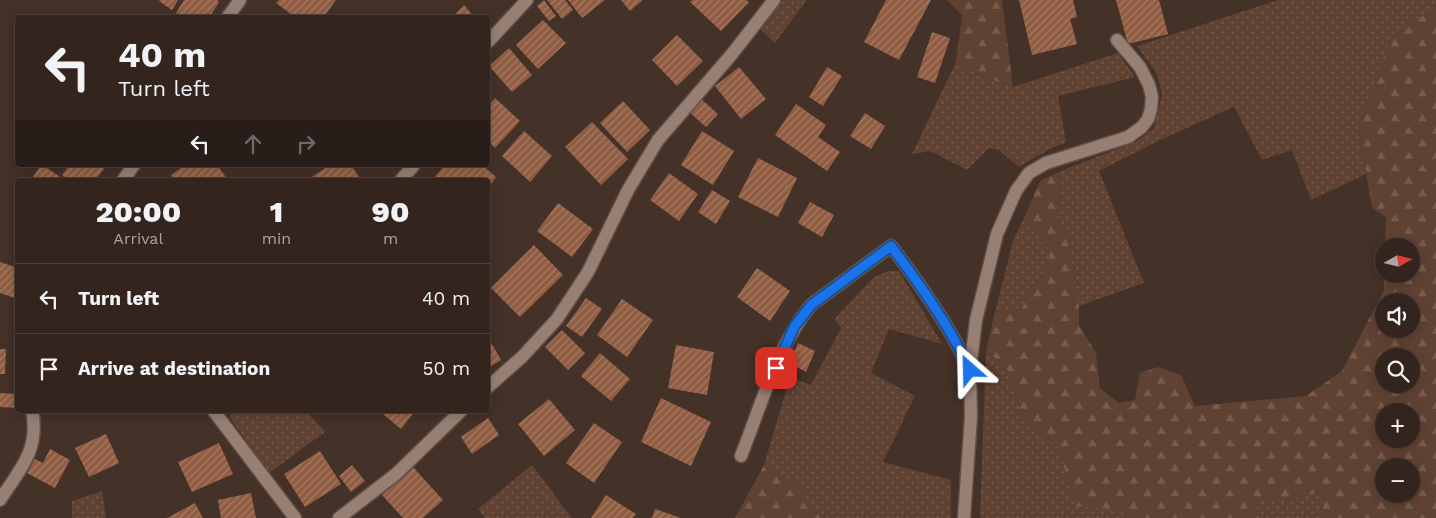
<!DOCTYPE html>
<meta charset="utf-8">
<style>
body{margin:0;font-family:"Work Sans",sans-serif;background:#3e312b;color:#f1f3f6;height:100vh;display:flex;flex-direction:column;font-size:19px;white-space:nowrap}
*{box-sizing:border-box;margin:0}
p{font-size:16px;color:#a9a5a4}
.icon{flex:none;width:28px;height:28px;fill:none;stroke:currentColor;stroke-width:2;stroke-linecap:round;stroke-linejoin:round}
.map{position:relative;flex:1;overflow:hidden}
.details{position:absolute;left:15px;top:178px;width:475px;height:235px;display:flex;flex-direction:column;background:#33251e;border-radius:5px;box-shadow:0 2px 12px #0003,0 0 0 1px #4e423c}
.details>*{flex:none}
.hud{position:absolute;left:15px;top:15px;width:475px;height:152px;border-radius:5px;box-shadow:0 2px 12px #0003,0 0 0 1px #4e423c;background:#33251e;color:#f1f3f6;overflow:hidden}
.needle{width:32px;rotate:82deg}
.controls{position:absolute;left:1375px;top:238px;display:grid;gap:10px}
.controls a{display:grid;place-items:center;width:45px;height:45px;border-radius:50%;background:#33251e;box-shadow:0 2px 12px #0003,0 0 0 1px #4e423c;font-size:25px}
.pin{position:absolute;display:grid;place-items:center;width:42px;height:42px;color:#fff;margin:-21px;border-radius:10px;box-shadow:0 2px 8px #0006}
.me{position:absolute;width:55px;margin:-28px;rotate:335deg;stroke-linejoin:round;filter:drop-shadow(0 0 4px #0008)}
.turn{display:flex;align-items:center;gap:18px;height:105px;padding:0 20px;font-size:22px}
.turn .icon{width:65px;height:65px;stroke-width:2.5}
.turn b{display:block;font-size:35px;line-height:42px}
.lanes{display:flex;align-items:center;height:48px;padding:0 20px;background:#0003;justify-content:center;gap:25px;direction:ltr}
.lanes .off{opacity:.35}
.eta{display:flex;justify-content:space-evenly;align-items:center;height:85px;text-align:center}
.eta b{font-size:30px;font-weight:800;line-height:35px}
ul{padding:0;list-style:none}
li{display:flex;align-items:center;gap:15px;height:70px;padding:0 20px;border-top:1px solid #4e423c}
li div{flex:1}
li b{display:block;font-size:19px}
li em{font-style:normal}
.map>svg:first-child{display:block}
.grass{fill:url(#grass-dots)}
.forest{fill:url(#forest-firs);fill-rule:evenodd}
.building{fill:url(#building-hatch)}
.lines{fill:none;stroke-linecap:round;stroke-linejoin:round}
.minor-casing{stroke:#604e46;stroke-width:15}
.minor{stroke:#977f73;stroke-width:12}
.route-casing{stroke:#114b97;stroke-width:12}
.route{stroke:#1a73e8;stroke-width:9}
</style>
<div class="map">
<svg width="1436" height="518" viewBox="0 0 1436 518">
<defs>
<pattern id="grass-dots" width="8" height="8" patternUnits="userSpaceOnUse" patternTransform="scale(1.25)"><rect width="8" height="8" fill="#604233"/><path d="M2 2h.1M6 6h.1" fill="none" stroke="#765c4f" stroke-width="1.8" stroke-linecap="round"/></pattern>
<pattern id="forest-firs" width="22" height="20" patternUnits="userSpaceOnUse" patternTransform="scale(1.25)"><rect width="22" height="20" fill="#604233"/><path d="M5 1l3.5 6h-7zM16 11l3.5 6h-7z" fill="#765c4f"/></pattern>
<pattern id="building-hatch" width="6" height="6" patternUnits="userSpaceOnUse" patternTransform="scale(1.25)"><rect width="6" height="6" fill="#915d42"/><path d="M-1 1l2-2M0 6l6-6M5 7l2-2" fill="none" stroke="#a57b65"/></pattern>
</defs>
<rect width="100%" height="100%" fill="#443128"/>
<path class="grass" d="M 782,0 L 807,0 L 775,43 L 759,28 Z
M 1278,0 L 1436,0 L 1436,10 L 1412,21 L 1372,92 L 1358,125 L 1366,174 L 1311,200 L 1292,150 L 1262,160 L 1234,107 L 1160,140 L 1099,171 L 1144,283 L 1079,306 L 1068,237 L 1057,217 L 1061,171 L 1137,141 L 1154,128 L 1162,94 L 1157,74 L 1137,46 Z
M 1118,53 L 1135,77 L 1058,96 L 1066,142 L 1048,150 L 1019,167 L 999,150 L 989,148 L 967,170 L 930,151 L 912,154 L 956,62 L 982,76 L 1013,87 Z
M 1024,218 L 1050,251 L 1046,270 L 1029,288 L 1022,309 L 995,312 L 1013,241 Z
M 888,271 L 899,271 L 942,344 L 889,329 L 871,373 L 915,396 L 883,462 L 951,480 L 951,518 L 824,518 L 801,502 L 806,491 L 764,465 L 790,377 L 811,385 L 841,328 L 834,319 L 874,277 Z
M 986,351 L 1006,366 L 1022,413 L 1040,434 L 1058,446 L 1075,505 L 1122,510 L 1126,518 L 980,518 Z
M 236,410 L 306,410 L 325,432 L 269,473 L 229,416 Z
M 532,465 L 572,518 L 485,518 L 478,509 Z
M 102,491 L 106,518 L 72,518 L 72,501 Z
M 1322,492 L 1323,518 L 1249,518 L 1264,497 L 1287,500 Z"/>
<path class="forest" d="M 947,0 L 1002,0 L 1013,87 L 982,76 L 956,62 L 962,15 Z
M 1436,10 L 1436,518 L 1323,518 L 1322,492 L 1287,500 L 1264,497 L 1249,518 L 1126,518 L 1122,510 L 1075,506 L 1058,446 L 1040,434 L 1022,413 L 1006,366 L 986,351 L 995,312 L 1022,309 L 1029,288 L 1046,270 L 1050,251 L 1024,218 L 1040,181 L 1061,171 L 1057,217 L 1068,237 L 1079,306 L 1079,325 L 1096,353 L 1100,388 L 1119,403 L 1135,400 L 1140,373 L 1158,367 L 1181,375 L 1195,406 L 1306,396 L 1342,371 L 1384,290 L 1384,274 L 1411,274 L 1411,246 L 1385,246 L 1386,217 L 1372,208 L 1358,125 L 1372,92 L 1390,39 L 1412,21 ZM 1384,301 L 1411,301 L 1411,329 L 1384,329 ZM 1384,356 L 1411,356 L 1411,384 L 1384,384 ZM 1384,411 L 1411,411 L 1411,439 L 1384,439 ZM 1384,466 L 1411,466 L 1411,494 L 1384,494 Z
M 764,465 L 807,491 L 802,502 L 824,518 L 735,518 Z"/>
<path class="building" d="M 160,0 L 178,0 L 172,10 L 159,1 Z
M 184,0 L 217,0 L 219,2 L 209,18 L 183,18 L 176,13 Z
M 279,0 L 336,0 L 323,18 L 296,18 L 276,3 Z
M 544,0 L 556,16 L 549,21 L 537,6 Z
M 547,0 L 565,0 L 573,10 L 562,19 Z
M 568,0 L 605,0 L 582,18 Z
M 621,0 L 643,0 L 630,11 Z
M 692,0 L 746,0 L 749,2 L 721,31 L 690,2 Z
M 886,0 L 931,0 L 899,60 L 864,42 Z
M 1019,0 L 1073,0 L 1077,17 L 1070,19 L 1077,44 L 1032,55 Z
M 1116,0 L 1159,0 L 1168,34 L 1128,44 Z
M 464,5 L 475,18 L 451,18 Z
M 543,20 L 566,43 L 538,69 L 516,45 Z
M 932,32 L 950,38 L 935,83 L 917,77 Z
M 677,35 L 703,61 L 677,86 L 652,60 Z
M 509,48 L 532,75 L 512,92 L 489,66 Z
M 739,67 L 766,99 L 741,119 L 715,86 Z
M 827,67 L 842,76 L 823,106 L 809,97 Z
M 495,98 L 520,121 L 495,148 L 488,141 L 488,106 Z
M 700,98 L 718,114 L 706,127 L 688,111 Z
M 623,101 L 650,130 L 627,152 L 600,123 Z
M 796,104 L 826,125 L 818,137 L 840,152 L 827,171 L 775,135 Z
M 865,113 L 885,126 L 871,149 L 850,136 Z
M 592,122 L 628,159 L 601,185 L 565,147 Z
M 524,131 L 552,156 L 530,182 L 502,156 Z
M 702,131 L 734,151 L 713,185 L 681,165 Z
M 758,158 L 797,178 L 778,217 L 738,197 Z
M 41,165 L 42,165 L 65,180 L 31,180 Z
M 70,165 L 99,165 L 104,169 L 95,180 L 69,180 L 62,175 Z
M 185,165 L 217,165 L 228,180 L 175,180 L 171,175 Z
M 330,165 L 351,165 L 361,180 L 307,180 Z
M 445,165 L 482,165 L 496,177 L 488,188 L 488,180 L 435,180 L 433,179 Z
M 669,173 L 698,194 L 679,221 L 650,200 Z
M 712,190 L 730,201 L 716,224 L 698,212 Z
M 810,202 L 834,215 L 822,237 L 798,223 Z
M 558,203 L 593,229 L 572,257 L 537,231 Z
M 534,245 L 563,275 L 520,317 L 491,288 Z
M 0,262 L 18,268 L 18,291 L 15,298 L 0,293 Z
M 757,268 L 790,291 L 770,321 L 737,297 Z
M 586,298 L 602,309 L 582,337 L 566,326 Z
M 622,299 L 653,320 L 627,357 L 597,335 Z
M 562,330 L 585,353 L 568,370 L 545,347 Z
M 488,337 L 501,360 L 488,368 Z
M 798,343 L 815,351 L 806,372 L 789,363 Z
M 676,345 L 714,352 L 707,395 L 668,388 Z
M 0,349 L 6,349 L 5,374 L 0,374 Z
M 600,353 L 630,379 L 611,401 L 581,376 Z
M 0,393 L 16,394 L 18,408 L 0,407 Z
M 661,398 L 711,422 L 691,466 L 641,442 Z
M 549,399 L 575,430 L 544,456 L 518,424 Z
M 378,410 L 416,410 L 401,429 Z
M 488,418 L 499,435 L 472,454 L 461,437 Z
M 594,423 L 622,442 L 594,483 L 566,463 Z
M 106,434 L 119,463 L 89,477 L 75,448 Z
M 219,443 L 233,474 L 192,492 L 178,462 Z
M 50,449 L 70,460 L 55,488 L 27,473 L 35,459 L 43,463 Z
M 320,451 L 341,484 L 305,507 L 284,474 Z
M 352,465 L 365,481 L 351,492 L 339,476 Z
M 413,467 L 443,500 L 423,518 L 403,518 L 382,495 Z
M 251,493 L 256,518 L 221,518 L 218,500 Z
M 606,495 L 636,514 L 633,518 L 591,518 Z
M 195,503 L 203,518 L 167,518 Z
M 655,509 L 681,518 L 652,518 Z"/>
<g class="lines">
<g class="minor-casing">
<path id="minor" d="M 227,18 L 240,0
M 488,42 L 527,0
M 123,180 L 134,165
M 401,180 L 414,165
M 488,387 L 522,357 L 557,319 L 588,272 L 628,190 L 658,140 L 732,54 L 774,0
M 213,410 L 295,518
M 741,456 C 761,406 777,346 811,305 L 891,246 C 921,286 949,325 970,370
M 0,500 C 20,469 40,450 32,410
M 339,518 L 396,474 L 462,410
M 964,518 L 971,416 L 970,370 L 976,320 L 997,234 L 1016,191 L 1029,173 L 1046,163 L 1128,137 L 1142,127 L 1148,119 L 1151,109 L 1152,97 L 1149,85 L 1140,67 L 1117,40"/>
</g>
<use href="#minor" class="minor"/>
</g>
<g class="lines">
<g class="route-casing">
<path id="route" d="M 776,368 L 794,327 L 811,305 L 891,246 C 921,286 949,325 970,370"/>
</g>
<use href="#route" class="route"/>
</g>
</svg>
<div class="controls">
<a><svg class="needle" viewBox="-14 -14 28 28"><path d="M0-13l5 13h-10z" fill="#e53935"/><path d="M0 13l5-13h-10z" fill="#a9a5a4"/></svg></a>
<a><svg class="icon" aria-label="sound" viewBox="0 0 24 24"><path d="M4 9h4l5-4v14l-5-4H4zM17 9q2 3 0 6"/></svg></a>
<a><svg class="icon" aria-label="search" viewBox="0 0 24 24"><circle cx="10" cy="10" r="6"/><path d="M15 15l6 6"/></svg></a>
<a>+</a>
<a>−</a>
</div>
<div class="pin" style="left:776px;top:368px;background:#d93025"><svg class="icon" aria-label="arrive" viewBox="0 0 24 24"><path d="M6 21V4h12l-3 4 3 4H6"/></svg></div>
<svg class="me" style="left:970px;top:370px" viewBox="-20 -20 40 40"><path d="M0-17L14 15 0 8-14 15z" fill="#1a73e8" stroke="#fff" stroke-width="4"/></svg>
<div class="hud">
<div class="turn"><svg class="icon" aria-label="left" viewBox="0 0 24 24"><path d="M17 20v-9H6M10 6l-5 5 5 5"/></svg><div><b>40 m</b>Turn left</div></div>
<div class="lanes"><svg class="icon" aria-label="left" viewBox="0 0 24 24"><path d="M17 20v-9H6M10 6l-5 5 5 5"/></svg><svg class="icon off" aria-label="ahead" viewBox="0 0 24 24"><path d="M12 20V5M6 11l6-6 6 6"/></svg><svg class="icon off" aria-label="right" viewBox="0 0 24 24"><path d="M7 20v-9h11M14 6l5 5-5 5"/></svg></div>
</div>
<section class="details">
<div class="eta">
<div><b>20:00</b><p>Arrival</p></div>
<div><b>1</b><p>min</p></div>
<div><b>90</b><p>m</p></div>
</div>
<ul>
<li><svg class="icon" aria-label="left" viewBox="0 0 24 24"><path d="M17 20v-9H6M10 6l-5 5 5 5"/></svg><div><b>Turn left</b></div><em>40 m</em></li>
<li><svg class="icon" aria-label="arrive" viewBox="0 0 24 24"><path d="M6 21V4h12l-3 4 3 4H6"/></svg><div><b>Arrive at destination</b></div><em>50 m</em></li>
</ul>
</section>
</div>
